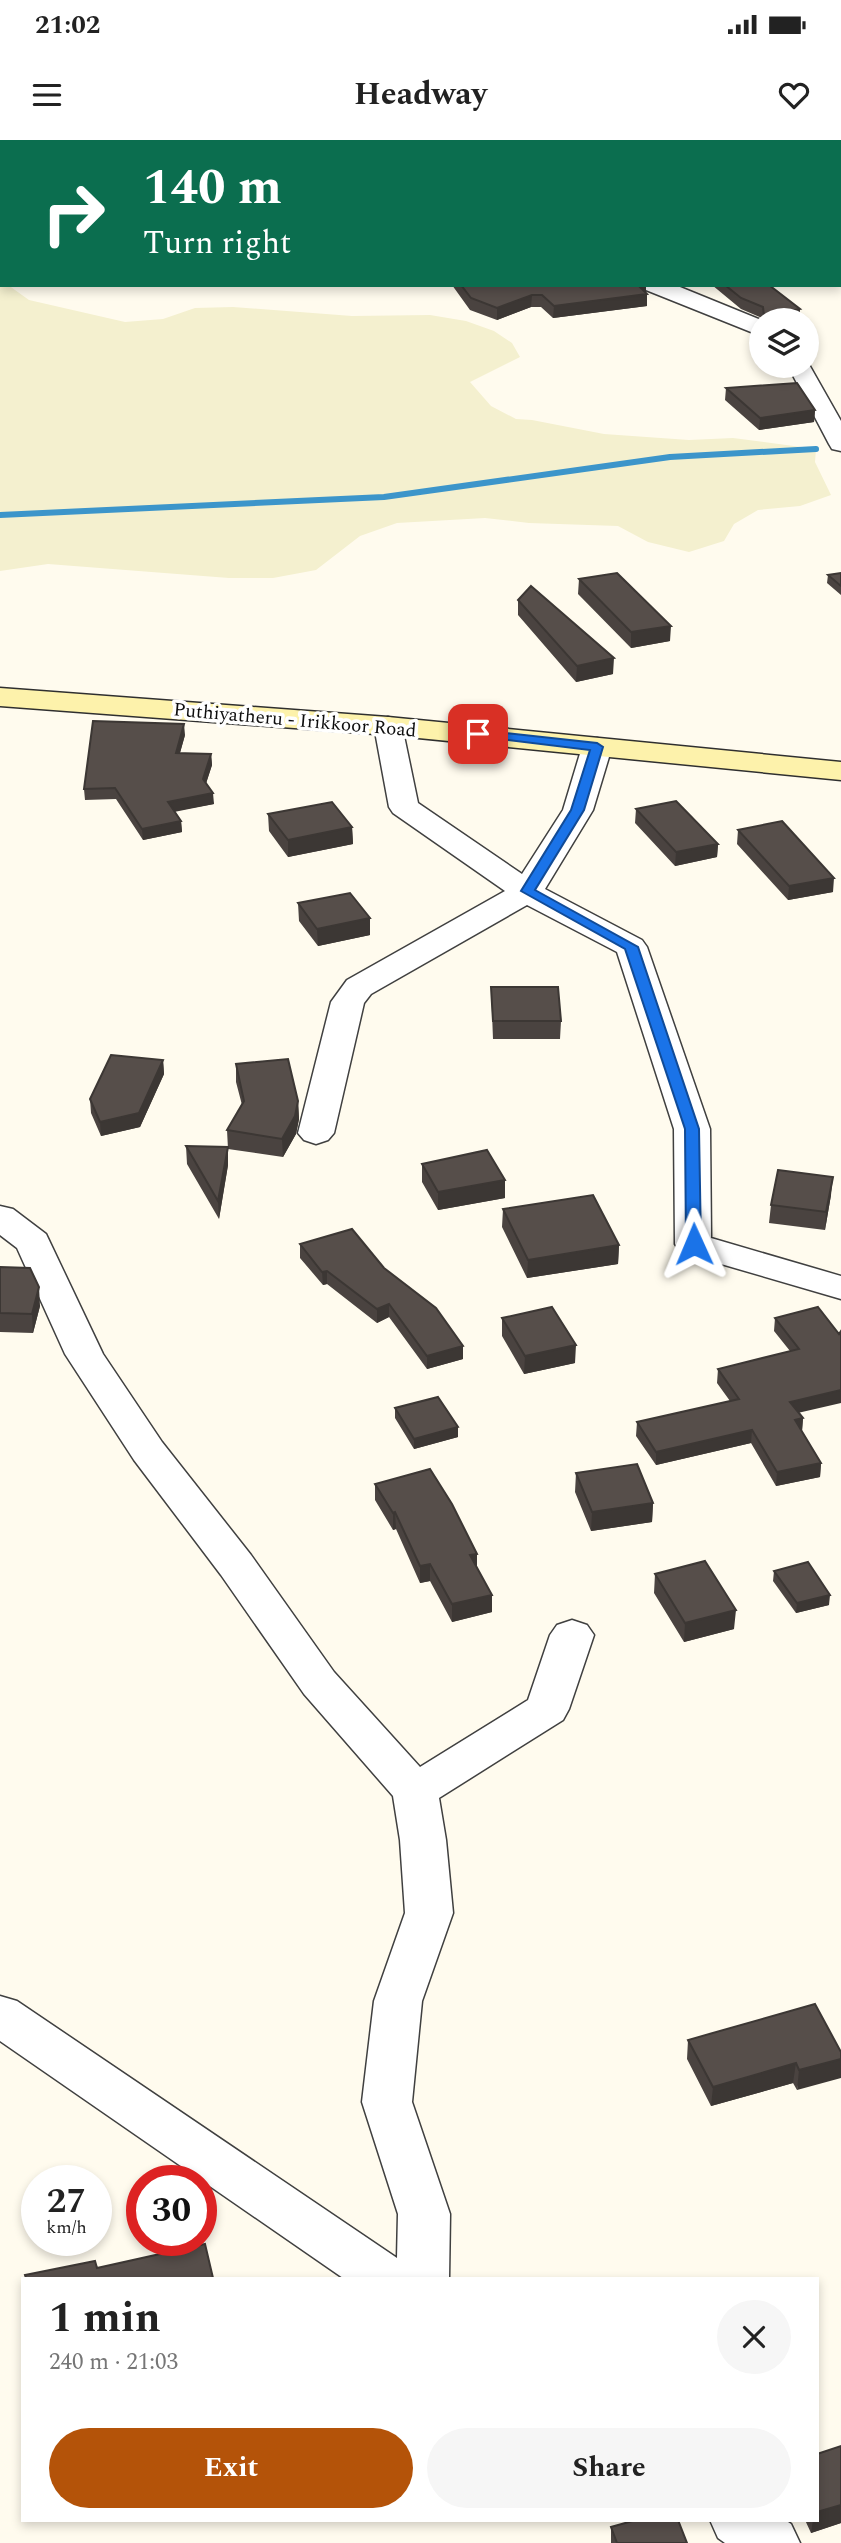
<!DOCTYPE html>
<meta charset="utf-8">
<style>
body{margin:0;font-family:Spectral,serif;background:#f6f6f6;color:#222;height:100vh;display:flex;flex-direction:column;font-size:26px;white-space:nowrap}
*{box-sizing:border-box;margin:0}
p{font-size:23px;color:#767676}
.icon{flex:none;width:38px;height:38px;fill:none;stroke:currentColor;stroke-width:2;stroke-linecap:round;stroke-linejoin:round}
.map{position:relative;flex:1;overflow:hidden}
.sheet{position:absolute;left:21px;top:2137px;width:798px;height:245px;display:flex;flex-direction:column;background:#fff;border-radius:0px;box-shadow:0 4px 10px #0003}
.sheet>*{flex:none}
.guide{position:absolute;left:0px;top:0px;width:842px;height:147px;box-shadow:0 4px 10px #0003;background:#0b6e4f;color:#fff;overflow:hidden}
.tools{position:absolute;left:749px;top:168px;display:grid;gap:14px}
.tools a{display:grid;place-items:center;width:70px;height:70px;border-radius:50%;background:#fff;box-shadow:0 4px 10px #0003;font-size:35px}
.speed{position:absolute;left:21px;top:2025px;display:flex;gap:14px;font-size:35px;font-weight:700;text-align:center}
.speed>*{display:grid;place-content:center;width:91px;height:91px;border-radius:50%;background:#fff;box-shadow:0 4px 10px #0003;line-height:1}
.speed small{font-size:18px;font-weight:400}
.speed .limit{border:10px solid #d22;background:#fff;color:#111}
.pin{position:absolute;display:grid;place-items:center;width:60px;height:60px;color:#fff;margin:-30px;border-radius:14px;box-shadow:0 4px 10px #0006}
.me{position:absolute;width:77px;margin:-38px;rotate:359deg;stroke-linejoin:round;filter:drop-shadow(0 0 5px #0008)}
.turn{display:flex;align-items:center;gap:24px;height:147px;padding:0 28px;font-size:32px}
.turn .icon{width:91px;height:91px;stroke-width:2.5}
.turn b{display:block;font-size:49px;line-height:60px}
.round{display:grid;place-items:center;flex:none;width:74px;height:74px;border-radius:37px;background:#f6f6f6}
.summary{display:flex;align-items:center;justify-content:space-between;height:119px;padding:0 28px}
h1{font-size:42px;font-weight:700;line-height:52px}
.button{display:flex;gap:14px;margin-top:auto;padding:14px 28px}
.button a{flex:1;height:80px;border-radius:42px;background:#b45309;color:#fff;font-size:28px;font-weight:700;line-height:80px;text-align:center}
.button a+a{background:#f6f6f6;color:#222}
.status{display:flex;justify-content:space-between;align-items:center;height:49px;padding:0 35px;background:#fff;direction:ltr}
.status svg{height:19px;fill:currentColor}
header{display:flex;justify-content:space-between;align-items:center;height:91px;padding:0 28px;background:#fff;font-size:32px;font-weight:700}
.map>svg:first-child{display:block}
.farmland{fill:#f4f0cf}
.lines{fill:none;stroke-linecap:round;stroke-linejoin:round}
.stream{stroke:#3c95ca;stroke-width:6}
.minor-casing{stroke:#404040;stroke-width:3}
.secondary-casing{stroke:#2f2f2f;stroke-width:3}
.minor{fill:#fff;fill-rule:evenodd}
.secondary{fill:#fdf2ab;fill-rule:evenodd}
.wall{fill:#4a4340}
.shaded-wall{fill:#3c3734}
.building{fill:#564e4a;stroke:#3c3734;stroke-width:2}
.route{fill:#1a73e8;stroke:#114b97;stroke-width:2}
.labels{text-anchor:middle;stroke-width:7;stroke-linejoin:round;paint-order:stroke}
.far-street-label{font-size:19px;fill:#0d0d0d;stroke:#fff}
</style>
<div class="status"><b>21:02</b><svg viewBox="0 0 49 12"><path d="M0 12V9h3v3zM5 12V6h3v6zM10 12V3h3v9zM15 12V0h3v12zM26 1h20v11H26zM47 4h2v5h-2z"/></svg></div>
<header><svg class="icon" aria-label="menu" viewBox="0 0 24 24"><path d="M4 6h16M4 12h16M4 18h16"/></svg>Headway<svg class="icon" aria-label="heart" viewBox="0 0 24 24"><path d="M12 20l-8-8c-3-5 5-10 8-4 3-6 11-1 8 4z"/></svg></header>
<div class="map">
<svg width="841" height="2403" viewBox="0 0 841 2403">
<rect width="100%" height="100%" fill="#fffbee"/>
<path class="farmland" d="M 0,140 L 2,145 L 8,145 L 29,160 L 125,182 L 163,179 L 195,168 L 233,167 L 352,176 L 430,175 L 466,181 L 494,191 L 512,203 L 520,217 L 470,242 L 491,266 L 516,279 L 532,280 L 604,294 L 689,300 L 733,298 L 816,309 L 815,322 L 831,355 L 800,366 L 758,370 L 734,384 L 724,401 L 689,412 L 648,402 L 618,386 L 529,383 L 485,378 L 397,383 L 360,396 L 316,430 L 273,438 L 229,438 L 48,424 L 0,431 Z"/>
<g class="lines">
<path class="stream" d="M 0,375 L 384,357 L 670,317 L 816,309"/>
<g class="minor-casing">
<path id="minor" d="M 164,0 L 200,0 L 163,2 Z
M 214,0 L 239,0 L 240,2 L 215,2 Z
M 826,0 L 841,0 L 841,7 L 840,2 Z
M 643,145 L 675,145 L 761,180 L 761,196 L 646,150 Z
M 807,221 L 841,281 L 841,311 L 832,309 L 829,304 L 788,226 L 807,226 Z
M 388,577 L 398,580 L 402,586 L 418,663 L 522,734 L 563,670 L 582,607 L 587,601 L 597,598 L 607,601 L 612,607 L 593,670 L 545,749 L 642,800 L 647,807 L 710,989 L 711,1098 L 841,1136 L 841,1159 L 680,1112 L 675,1104 L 674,989 L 617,812 L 527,765 L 371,854 L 364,863 L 334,993 L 328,1000 L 316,1004 L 304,1000 L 298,993 L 331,862 L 347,840 L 505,751 L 393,673 L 389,667 L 374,586 L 378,580 Z
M 0,1066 L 13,1069 L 46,1094 L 103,1214 L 162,1302 L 251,1415 L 334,1532 L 420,1627 L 528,1560 L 550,1495 L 557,1485 L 572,1480 L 587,1485 L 594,1495 L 569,1569 L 563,1580 L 439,1658 L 446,1700 L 453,1773 L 422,1861 L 412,1962 L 450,2074 L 449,2138 L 343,2138 L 0,1901 L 0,1856 L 17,1861 L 397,2118 L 398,2074 L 362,1962 L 374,1861 L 405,1773 L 400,1700 L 393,1656 L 304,1554 L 221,1435 L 134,1320 L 65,1214 L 17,1108 L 0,1095 Z
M 710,2380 L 785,2380 L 791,2384 L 800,2403 L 725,2403 L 718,2398 Z"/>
</g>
<g class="secondary-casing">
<path id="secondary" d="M 0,548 L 388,577 L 841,622 L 841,640 L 388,595 L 0,566 Z"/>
</g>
<use href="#minor" class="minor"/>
<use href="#secondary" class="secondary"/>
</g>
<path class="wall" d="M 325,0 L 485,0 L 487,2 L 327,2 Z
M 452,145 L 646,145 L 646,152 L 647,154 L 647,166 L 553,178 L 541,167 L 531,167 L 497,180 L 470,170 Z
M 712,145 L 769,145 L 800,169 L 799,180 L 762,180 L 762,178 L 741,169 Z
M 726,248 L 815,270 L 814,282 L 759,290 L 725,260 Z
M 841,433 L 841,455 L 827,443 L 828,435 Z
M 579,439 L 670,501 L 631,508 L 578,454 Z
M 518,460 L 613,534 L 576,542 L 518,475 Z
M 185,595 L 180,613 L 211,614 L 212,625 L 206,643 L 214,664 L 175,671 L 181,681 L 182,692 L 143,700 L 116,659 L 85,660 L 84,649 Z
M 636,669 L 718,704 L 717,717 L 675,726 L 635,683 Z
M 268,674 L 352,687 L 353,704 L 288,717 L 269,691 Z
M 738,690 L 833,752 L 788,760 L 737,704 Z
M 298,763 L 370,795 L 318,806 L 299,781 Z
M 491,847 L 561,881 L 560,899 L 493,899 Z
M 163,920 L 164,934 L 140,987 L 101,996 L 91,973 L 90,959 Z
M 236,924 L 298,961 L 299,979 L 296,994 L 283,1017 L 228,1009 L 227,990 L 242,965 L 236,942 Z
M 186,1006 L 228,1025 L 219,1079 L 187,1024 Z
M 422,1024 L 505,1058 L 438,1070 L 422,1042 Z
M 831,1055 L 825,1090 L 769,1083 L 771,1065 Z
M 503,1069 L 619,1105 L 618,1124 L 527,1138 L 502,1087 Z
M 300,1104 L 384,1128 L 463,1219 L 427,1229 L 389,1177 L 377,1183 L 327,1144 L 323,1145 L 300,1118 Z
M 0,1127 L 40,1166 L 33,1193 L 0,1192 Z
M 818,1167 L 799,1273 L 803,1278 L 802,1291 L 821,1323 L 820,1337 L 776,1346 L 751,1303 L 656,1325 L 636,1296 L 637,1282 L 730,1261 L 717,1243 L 718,1229 L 790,1211 L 774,1191 L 775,1178 Z
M 502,1178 L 575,1223 L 524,1234 L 502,1196 Z
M 395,1268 L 458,1297 L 414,1309 L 395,1278 Z
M 576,1333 L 653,1363 L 652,1382 L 591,1391 L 575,1352 Z
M 375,1344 L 477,1427 L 492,1472 L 452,1482 L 430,1441 L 420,1443 L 396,1389 L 393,1390 L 375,1360 Z
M 774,1431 L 829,1465 L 796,1473 L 773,1441 Z
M 655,1434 L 734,1489 L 684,1502 L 654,1453 Z
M 815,1864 L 797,1950 L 793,1943 L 711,1966 L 687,1919 L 688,1900 Z
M 841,2306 L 841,2383 L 811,2393 L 805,2380 L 817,2380 L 817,2314 Z
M 611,2387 L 687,2403 L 611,2403 Z"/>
<path class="shaded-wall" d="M 637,145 L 646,145 L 646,153 L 647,154 L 647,166 L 553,178 L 554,166 Z
M 532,155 L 531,167 L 497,180 L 497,168 Z
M 800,169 L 799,180 L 764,180 L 764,176 Z
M 815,270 L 814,282 L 759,290 L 760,278 Z
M 671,486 L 670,501 L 631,508 L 631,492 Z
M 614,518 L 613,534 L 576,542 L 577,526 Z
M 184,584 L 185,595 L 177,623 L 176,613 Z
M 211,614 L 212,625 L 204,650 L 203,639 Z
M 213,653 L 214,664 L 169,673 L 168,662 Z
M 181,681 L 182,692 L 143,700 L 142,689 Z
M 352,687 L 353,704 L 288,717 L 288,700 Z
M 718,704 L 717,717 L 675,726 L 676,712 Z
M 834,738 L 833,752 L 788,760 L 789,746 Z
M 370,778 L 370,795 L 318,806 L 317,789 Z
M 163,920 L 164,934 L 140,987 L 101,996 L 100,982 Z
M 298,961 L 299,979 L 296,994 L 283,1017 L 282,999 Z
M 228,1007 L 228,1025 L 219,1079 L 218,1061 Z
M 833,1037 L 831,1055 L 825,1090 L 826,1072 Z
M 505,1040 L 505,1058 L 438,1070 L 438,1052 Z
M 619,1105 L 618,1124 L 527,1138 L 528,1120 Z
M 327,1131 L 327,1144 L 323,1145 L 322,1132 Z
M 39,1147 L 40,1166 L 33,1193 L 32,1174 Z
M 389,1164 L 389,1177 L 377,1183 L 377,1169 Z
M 576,1205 L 575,1223 L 524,1234 L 525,1216 Z
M 463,1206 L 463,1219 L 427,1229 L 427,1216 Z
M 841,1250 L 841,1263 L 789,1275 L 790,1262 Z
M 803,1278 L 802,1291 L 795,1280 Z
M 458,1287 L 458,1297 L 414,1309 L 414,1299 Z
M 752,1290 L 751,1303 L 656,1325 L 656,1312 Z
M 821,1323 L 820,1337 L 776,1346 L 777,1332 Z
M 653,1363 L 652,1382 L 591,1391 L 592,1372 Z
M 395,1372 L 396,1389 L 393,1390 L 393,1373 Z
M 477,1414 L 477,1431 L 470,1415 Z
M 430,1424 L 430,1441 L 420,1443 L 420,1426 Z
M 492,1455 L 492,1472 L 452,1482 L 452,1464 Z
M 830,1455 L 829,1465 L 796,1473 L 797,1463 Z
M 736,1470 L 734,1489 L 684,1502 L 685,1483 Z
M 841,1919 L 841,1938 L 797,1950 L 799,1930 Z
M 796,1923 L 793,1943 L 711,1966 L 713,1947 Z
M 841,2365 L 841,2383 L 811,2393 L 813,2380 L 817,2380 L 817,2372 Z"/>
<path class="building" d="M 337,0 L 485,0 L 487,2 L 339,2 Z
M 2,18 L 2,79 L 0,77 L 0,19 Z
M 461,145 L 638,145 L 647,154 L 554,166 L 542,155 L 532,155 L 497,168 L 471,158 Z
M 725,145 L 769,145 L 800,169 L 764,176 L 763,167 L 741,158 Z
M 797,243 L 815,270 L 760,278 L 726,248 Z
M 617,433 L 671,486 L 631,492 L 579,439 Z
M 841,433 L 841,446 L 828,435 Z
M 531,446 L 614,518 L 577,526 L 518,460 Z
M 93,581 L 184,584 L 176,613 L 211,614 L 203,639 L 213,653 L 168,662 L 181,681 L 142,689 L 115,648 L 84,649 Z
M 676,661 L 718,704 L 676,712 L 636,669 Z
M 332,662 L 352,687 L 288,700 L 268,674 Z
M 782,681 L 834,738 L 789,746 L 738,690 Z
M 350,753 L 370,778 L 317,789 L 298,763 Z
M 491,847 L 558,847 L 561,881 L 493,881 Z
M 111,915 L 163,920 L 139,973 L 100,982 L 90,959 Z
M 288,919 L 298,961 L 295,976 L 282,999 L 227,990 L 244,961 L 236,924 Z
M 186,1006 L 228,1007 L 218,1061 Z
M 487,1010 L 505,1040 L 438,1052 L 422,1024 Z
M 778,1030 L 833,1037 L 826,1072 L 771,1065 Z
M 593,1055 L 619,1105 L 528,1120 L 503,1069 Z
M 352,1089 L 384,1128 L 436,1168 L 463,1206 L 427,1216 L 389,1164 L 377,1169 L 327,1131 L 322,1132 L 300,1104 Z
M 0,1127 L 30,1128 L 39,1147 L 32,1174 L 0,1173 Z
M 552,1167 L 576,1205 L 525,1216 L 502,1178 Z
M 818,1167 L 839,1194 L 841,1191 L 841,1250 L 790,1262 L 803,1278 L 795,1280 L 821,1323 L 777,1332 L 752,1290 L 656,1312 L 637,1282 L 739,1259 L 718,1229 L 799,1209 L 775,1178 Z
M 438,1257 L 458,1287 L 414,1299 L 395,1268 Z
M 637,1324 L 653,1363 L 592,1372 L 576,1333 Z
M 430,1329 L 452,1364 L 477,1414 L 470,1415 L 492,1455 L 452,1464 L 430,1424 L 420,1426 L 395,1372 L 393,1373 L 375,1344 Z
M 705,1421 L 736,1470 L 685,1483 L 655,1434 Z
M 808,1422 L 830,1455 L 797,1463 L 774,1431 Z
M 815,1864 L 841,1912 L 841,1919 L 799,1930 L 796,1923 L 713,1947 L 688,1900 Z
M 205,2104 L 213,2138 L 26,2138 L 25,2135 L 95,2121 L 97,2128 Z
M 841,2306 L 841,2365 L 817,2372 L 817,2314 Z
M 636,2380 L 678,2380 L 687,2403 L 617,2403 L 611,2387 Z"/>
<path class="route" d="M 478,590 L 597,603 L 603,607 L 584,670 L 535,750 L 638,807 L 699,989 L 701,1104 L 699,1107 L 688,1107 L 686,1104 L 685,989 L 625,809 L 521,751 L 571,670 L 590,610 L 474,596 L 472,594 Z"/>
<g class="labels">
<g class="far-street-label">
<text transform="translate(295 579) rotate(5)" y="7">Puthiyatheru - Irikkoor Road</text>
</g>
</g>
</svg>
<div class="tools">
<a><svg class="icon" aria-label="layers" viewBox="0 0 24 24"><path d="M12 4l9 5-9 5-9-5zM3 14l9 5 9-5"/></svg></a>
</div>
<div class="speed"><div>27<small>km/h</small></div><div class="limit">30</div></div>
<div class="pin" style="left:478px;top:594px;background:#d93025"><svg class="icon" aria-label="arrive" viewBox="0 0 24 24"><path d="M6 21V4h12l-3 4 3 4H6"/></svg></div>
<svg class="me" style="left:694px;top:1104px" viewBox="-20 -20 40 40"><path d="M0-17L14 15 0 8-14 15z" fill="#1a73e8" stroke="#fff" stroke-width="4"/></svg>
<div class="guide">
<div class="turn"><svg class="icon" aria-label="right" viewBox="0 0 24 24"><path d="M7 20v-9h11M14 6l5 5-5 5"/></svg><div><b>140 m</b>Turn right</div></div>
</div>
<section class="sheet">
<div class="summary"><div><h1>1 min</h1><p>240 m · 21:03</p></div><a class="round"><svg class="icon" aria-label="close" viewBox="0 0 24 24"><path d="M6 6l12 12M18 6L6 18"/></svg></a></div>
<div class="button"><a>Exit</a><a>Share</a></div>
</section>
</div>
